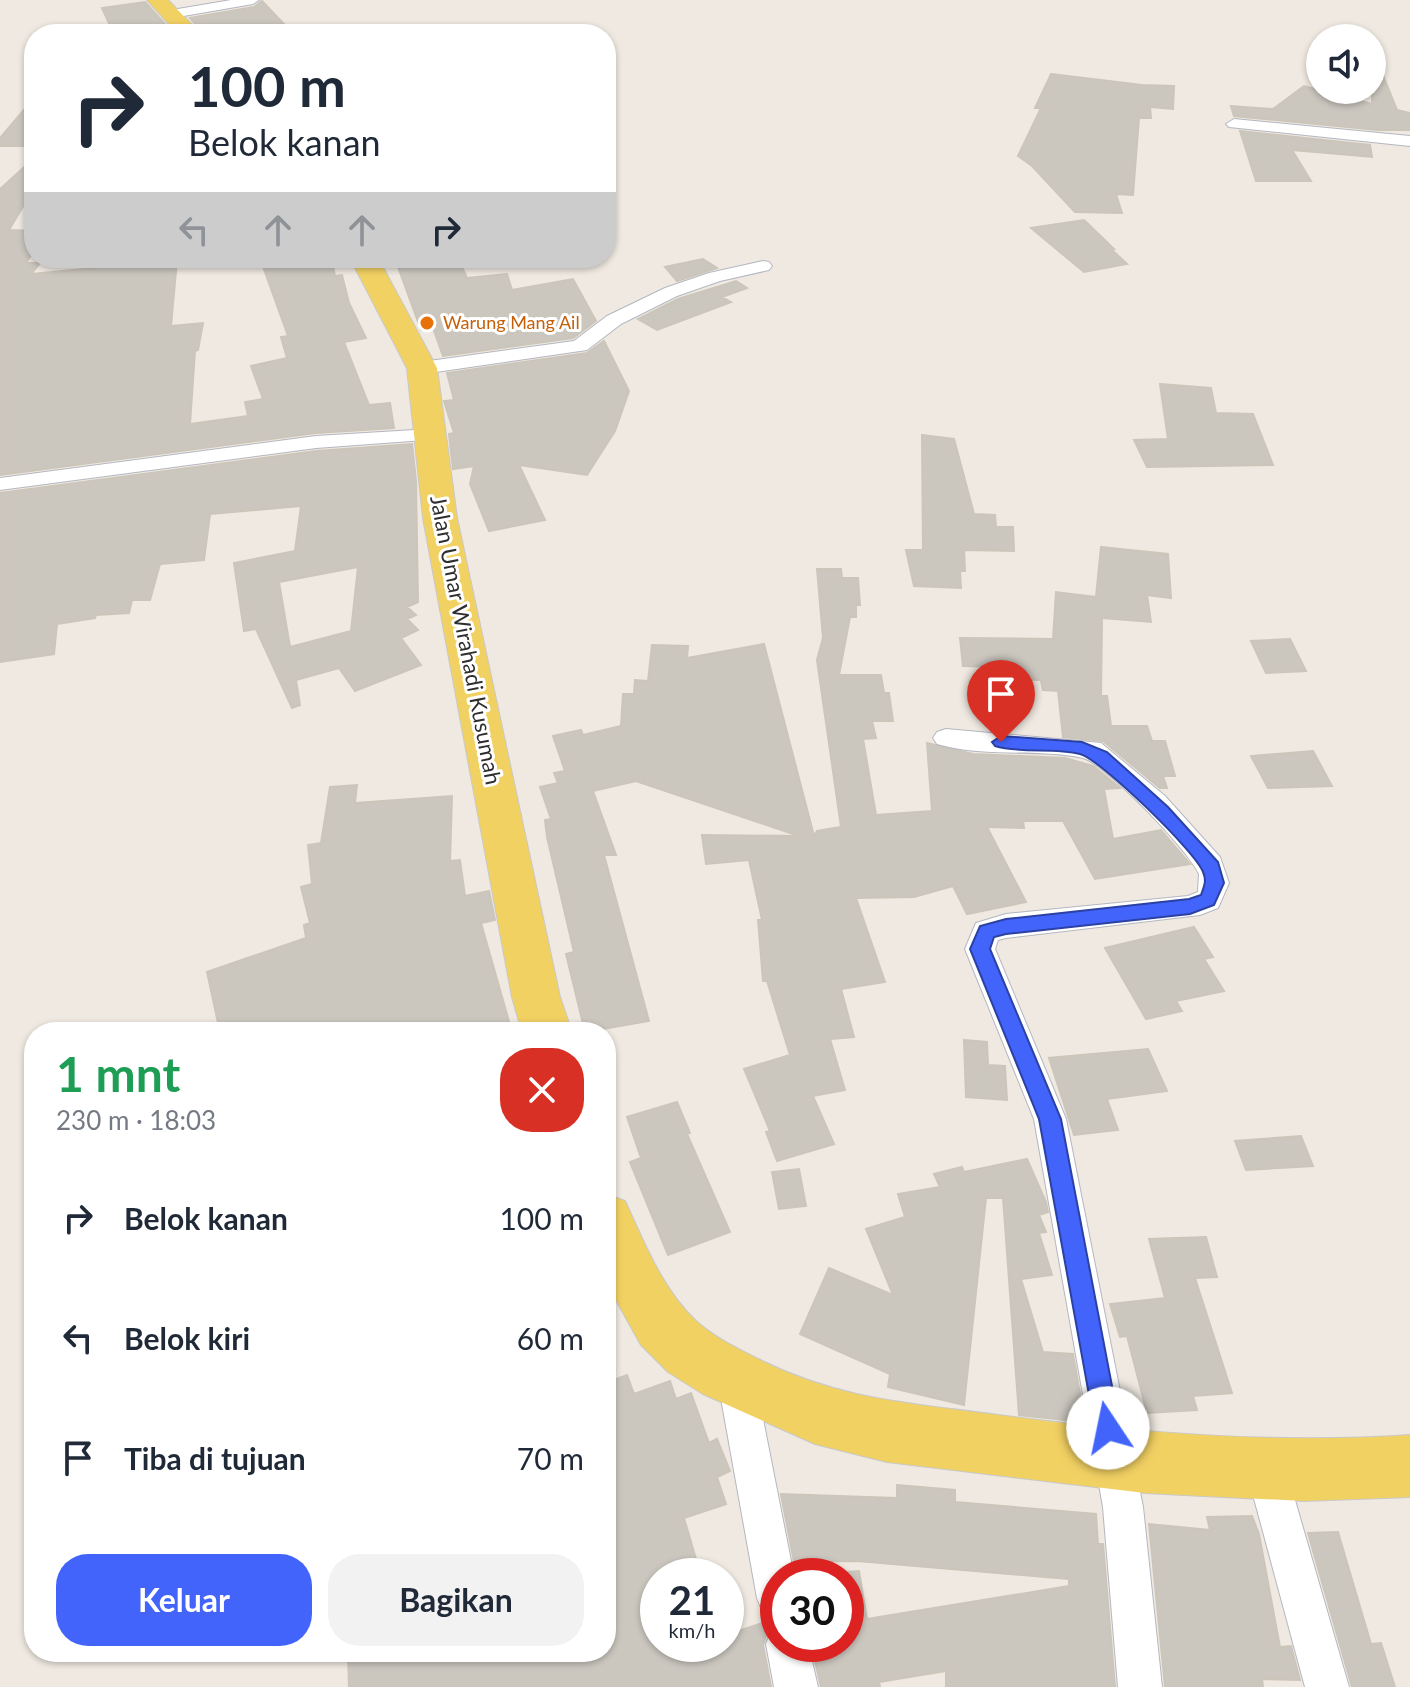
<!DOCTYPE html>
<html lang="id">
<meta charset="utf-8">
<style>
body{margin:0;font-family:Lato,sans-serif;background:#f2f2f3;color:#1f2937;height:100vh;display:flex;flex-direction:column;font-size:30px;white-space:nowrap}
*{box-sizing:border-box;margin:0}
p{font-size:26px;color:#747a83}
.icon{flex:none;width:44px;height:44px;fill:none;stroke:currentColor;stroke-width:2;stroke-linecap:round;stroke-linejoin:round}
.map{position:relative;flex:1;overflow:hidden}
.drawer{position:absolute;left:24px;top:1022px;width:592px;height:640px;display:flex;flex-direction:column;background:#fff;border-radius:32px;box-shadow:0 2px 6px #0004}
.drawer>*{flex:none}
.banner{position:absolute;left:24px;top:24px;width:592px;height:244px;border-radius:32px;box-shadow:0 2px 6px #0004;background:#fff;color:#1f2937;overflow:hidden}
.buttons{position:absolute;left:1306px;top:24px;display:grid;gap:16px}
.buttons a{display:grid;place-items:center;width:80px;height:80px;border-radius:50%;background:#fff;box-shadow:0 2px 6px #0004;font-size:40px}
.speed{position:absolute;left:640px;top:1558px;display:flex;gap:16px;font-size:40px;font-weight:700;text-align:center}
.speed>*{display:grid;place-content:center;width:104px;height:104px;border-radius:50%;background:#fff;box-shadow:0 2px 6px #0004;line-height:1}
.speed small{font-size:20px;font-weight:400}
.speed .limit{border:12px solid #d22;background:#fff;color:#111}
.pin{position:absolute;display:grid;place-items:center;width:68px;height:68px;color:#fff;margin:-82px -34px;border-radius:50% 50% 50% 0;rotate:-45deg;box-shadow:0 0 8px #0007}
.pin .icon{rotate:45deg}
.me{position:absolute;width:88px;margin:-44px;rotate:349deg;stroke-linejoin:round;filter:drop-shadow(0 0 6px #0008)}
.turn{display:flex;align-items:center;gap:28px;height:168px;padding:0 32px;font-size:36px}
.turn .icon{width:104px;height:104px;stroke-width:2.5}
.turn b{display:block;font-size:56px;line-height:68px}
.lanes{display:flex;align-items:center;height:76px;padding:0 32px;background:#0003;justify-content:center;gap:40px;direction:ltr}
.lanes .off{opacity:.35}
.round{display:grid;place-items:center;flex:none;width:84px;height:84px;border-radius:32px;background:#f2f2f3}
.head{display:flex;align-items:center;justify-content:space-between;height:136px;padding:0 32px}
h1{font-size:48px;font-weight:700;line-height:60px;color:#1e9e55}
.cta{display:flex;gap:16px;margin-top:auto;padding:16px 32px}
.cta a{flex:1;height:92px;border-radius:32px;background:#4264fb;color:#fff;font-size:32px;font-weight:700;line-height:92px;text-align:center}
.cta a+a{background:#f2f2f3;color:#1f2937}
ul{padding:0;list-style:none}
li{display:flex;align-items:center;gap:24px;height:120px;padding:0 32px}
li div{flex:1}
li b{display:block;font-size:30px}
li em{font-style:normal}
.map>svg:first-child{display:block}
.building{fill:#cbc7bf;stroke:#cbc5ba;stroke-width:2;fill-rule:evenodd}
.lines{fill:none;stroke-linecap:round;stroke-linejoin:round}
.street-casing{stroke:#b4b7c1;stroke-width:2}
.primary-casing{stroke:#c9c9c9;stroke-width:2}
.street{fill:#fff;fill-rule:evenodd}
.primary{fill:#f2d163;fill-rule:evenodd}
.route{fill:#4264fb;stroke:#2b41a3;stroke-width:2}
.food-dot{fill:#e8710a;stroke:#fff;stroke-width:3}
.labels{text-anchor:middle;stroke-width:6;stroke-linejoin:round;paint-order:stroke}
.far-food-label{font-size:18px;fill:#c56008;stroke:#fff;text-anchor:start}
.street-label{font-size:22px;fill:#2e2e2e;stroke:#fff}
</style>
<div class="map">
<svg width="1410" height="1687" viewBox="0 0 1410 1687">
<rect width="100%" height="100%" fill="#efe9e1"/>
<path class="building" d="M 262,1 L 284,24 L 225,34 L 204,34 L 190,18 L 254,7 Z
M 145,2 L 174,34 L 114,34 L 102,8 Z
M 1373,51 L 1397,110 L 1410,113 L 1410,130 L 1378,130 L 1234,116 L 1231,106 L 1273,109 L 1304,86 L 1372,104 Z
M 1051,74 L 1142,85 L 1174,86 L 1173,109 L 1150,107 L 1151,118 L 1139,118 L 1133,195 L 1116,194 L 1122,213 L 1075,212 L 1032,166 L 1018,156 L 1041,108 L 1035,108 Z
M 34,98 L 34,146 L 0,146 L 0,138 Z
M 1240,131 L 1370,145 L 1372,157 L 1292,150 L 1311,181 L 1256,181 Z
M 34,158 L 34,188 L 9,230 L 34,231 L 34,251 L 26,263 L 40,263 L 31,274 L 177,260 L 171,326 L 203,323 L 198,350 L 195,351 L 190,424 L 248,416 L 245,402 L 263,399 L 251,366 L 287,358 L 281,337 L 288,336 L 260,258 L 293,258 L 294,266 L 332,261 L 335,276 L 342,275 L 349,303 L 366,338 L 344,342 L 369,405 L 390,403 L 394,428 L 316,433 L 0,475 L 0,189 Z
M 1084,220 L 1114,249 L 1111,249 L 1127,264 L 1084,272 L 1031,228 Z
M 439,258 L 458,258 L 467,278 L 507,274 L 512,290 L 573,279 L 596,321 L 573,338 L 443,356 L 433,328 L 421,330 L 397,264 Z
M 703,259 L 717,268 L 677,281 L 665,267 Z
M 736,281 L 747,288 L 722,297 L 731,302 L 657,330 L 638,319 L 678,299 Z
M 604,341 L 629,391 L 615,431 L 587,475 L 519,465 L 545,520 L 489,531 L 470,484 L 474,466 L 453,469 L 449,434 L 454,433 L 444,401 L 454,400 L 447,373 L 587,353 Z
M 1160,384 L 1211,388 L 1216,413 L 1253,414 L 1273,465 L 1147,467 L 1134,440 L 1168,439 Z
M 922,435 L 954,439 L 974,514 L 995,515 L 996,527 L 1013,527 L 1014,551 L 964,550 L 965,571 L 960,571 L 961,588 L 914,586 L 906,550 L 923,550 Z
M 412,444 L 416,481 L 418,602 L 407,607 L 416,615 L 407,619 L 418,630 L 401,638 L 421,665 L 355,691 L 339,668 L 296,680 L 300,705 L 292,708 L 256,629 L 244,631 L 234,563 L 295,551 L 301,506 L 210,514 L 204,560 L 160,564 L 150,600 L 132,600 L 129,613 L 96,615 L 95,618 L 57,624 L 54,654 L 0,662 L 0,493 L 316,451 ZM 358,567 L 351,631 L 290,647 L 279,582 Z
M 1101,547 L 1168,554 L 1171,598 L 1147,595 L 1151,622 L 1102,618 L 1101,696 L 1107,696 L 1111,726 L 1147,726 L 1152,741 L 1165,741 L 1175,776 L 1163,776 L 1167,788 L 1160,788 L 1103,741 L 1063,737 L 1058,691 L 1043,690 L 1041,680 L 998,679 L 996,667 L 963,666 L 960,638 L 1053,639 L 1056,592 L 1096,597 Z
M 817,569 L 841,569 L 842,578 L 858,578 L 860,605 L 856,605 L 856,617 L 850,617 L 839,675 L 881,675 L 884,693 L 889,693 L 893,721 L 872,721 L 876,738 L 863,739 L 876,815 L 932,811 L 927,743 L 973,754 L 1065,758 L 1093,766 L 1120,788 L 1104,789 L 1113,839 L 1161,830 L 1190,864 L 1095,879 L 1063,821 L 1023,821 L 1024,828 L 987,827 L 1026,902 L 967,914 L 953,886 L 914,897 L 856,898 L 885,982 L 841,989 L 854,1037 L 830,1039 L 845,1090 L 813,1096 L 834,1144 L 777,1161 L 766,1132 L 770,1131 L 744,1069 L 790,1055 L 767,981 L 763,981 L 758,920 L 762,920 L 749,860 L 706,864 L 702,835 L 799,836 L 636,781 L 593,791 L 616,855 L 604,855 L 649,1021 L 585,1032 L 566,954 L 574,952 L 547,837 L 545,820 L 551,819 L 540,787 L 558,783 L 554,773 L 565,771 L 553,736 L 581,730 L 583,735 L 621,726 L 623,694 L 634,694 L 635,680 L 648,681 L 652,645 L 688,646 L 687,658 L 764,644 L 814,836 L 817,831 L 841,827 L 817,660 L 823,638 Z
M 1290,639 L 1306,671 L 1266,673 L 1251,641 Z
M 1313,751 L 1332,786 L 1268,788 L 1251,756 Z
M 357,785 L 355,803 L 452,796 L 450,861 L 460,860 L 465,896 L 489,891 L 495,920 L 481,923 L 512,1032 L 220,1032 L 207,972 L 306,938 L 304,925 L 310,923 L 301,887 L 312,884 L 308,845 L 321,843 L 330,787 Z
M 1194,927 L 1213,957 L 1204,959 L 1224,991 L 1176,1001 L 1182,1011 L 1146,1019 L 1105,948 Z
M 964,1040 L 987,1042 L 988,1065 L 1005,1066 L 1007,1100 L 966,1097 Z
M 1148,1049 L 1167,1091 L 1107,1099 L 1118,1130 L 1074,1135 L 1049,1058 Z
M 677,1102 L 690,1133 L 687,1134 L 730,1232 L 668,1255 L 630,1162 L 641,1158 L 627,1117 Z
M 1301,1136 L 1313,1166 L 1246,1170 L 1235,1141 Z
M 1027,1159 L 1046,1202 L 1048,1212 L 1039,1215 L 1046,1232 L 1039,1233 L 1052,1275 L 1021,1279 L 1043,1352 L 1073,1354 L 1085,1422 L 1019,1415 L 1003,1198 L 986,1198 L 964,1405 L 888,1387 L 890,1374 L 800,1334 L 829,1268 L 893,1295 L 866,1229 L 905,1217 L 898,1194 L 940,1187 L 934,1174 L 962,1167 L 964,1172 Z
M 799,1169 L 806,1206 L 779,1209 L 772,1172 Z
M 1206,1237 L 1217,1277 L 1195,1278 L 1232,1393 L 1193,1396 L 1197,1410 L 1147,1413 L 1127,1336 L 1120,1337 L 1110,1304 L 1165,1298 L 1149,1239 Z
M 627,1375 L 634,1394 L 670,1381 L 676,1399 L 691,1393 L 709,1443 L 717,1439 L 730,1471 L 717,1477 L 726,1504 L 684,1518 L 696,1559 L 658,1572 L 658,1644 L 726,1644 L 726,1635 L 766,1622 L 768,1630 L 763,1645 L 771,1687 L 349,1687 L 348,1652 L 558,1652 L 559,1660 L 606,1653 L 606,1383 Z
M 897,1485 L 955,1490 L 955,1502 L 1096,1514 L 1098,1544 L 1103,1544 L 1115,1687 L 946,1687 L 946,1671 L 879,1682 L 880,1687 L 821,1687 L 811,1644 L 846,1644 L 846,1572 L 859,1571 L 867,1619 L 1069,1586 L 1069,1579 L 857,1561 L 794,1562 L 781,1494 L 897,1498 Z
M 1252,1516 L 1259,1534 L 1280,1647 L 1291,1646 L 1300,1680 L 1262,1679 L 1263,1687 L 1165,1687 L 1149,1524 L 1210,1530 L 1207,1517 Z
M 1338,1532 L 1371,1644 L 1381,1643 L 1395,1687 L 1352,1687 L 1308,1533 Z"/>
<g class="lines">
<g class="street-casing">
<path id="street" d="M 231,0 L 259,0 L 253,4 L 172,18 L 165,14 L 172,10 Z
M 1234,119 L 1410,136 L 1410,146 L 1229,127 L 1226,124 Z
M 763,261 L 769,262 L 772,266 L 769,270 L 720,281 L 677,296 L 621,324 L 587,350 L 422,374 L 412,368 L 422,362 L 574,341 L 607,316 L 665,288 L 709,273 Z
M 431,429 L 441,435 L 438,439 L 316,448 L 0,490 L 0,478 L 316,436 Z
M 946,729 L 1101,743 L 1165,796 L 1220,857 L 1229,883 L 1218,908 L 1200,915 L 1006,938 L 998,940 L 995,949 L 1066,1119 L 1143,1507 L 1162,1687 L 1118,1687 L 1103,1507 L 1034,1119 L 965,949 L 976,923 L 1006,914 L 1188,896 L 1198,892 L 1199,874 C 1189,851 1106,764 1083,758 C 1036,748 984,758 937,744 L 933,738 L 937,732 Z
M 741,1361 L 754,1367 L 760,1380 L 760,1404 L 794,1576 L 778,1576 L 778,1619 L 763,1613 L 757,1598 L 722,1404 L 722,1380 L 728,1367 Z
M 1266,1449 L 1280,1455 L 1286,1469 L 1349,1687 L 1305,1687 L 1246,1469 L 1252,1455 Z
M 778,1627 L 778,1644 L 808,1644 L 818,1687 L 774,1687 L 766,1644 L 772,1629 Z"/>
</g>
<g class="primary-casing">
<path id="primary" d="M 147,0 L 168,0 L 201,34 L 178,34 Z
M 350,258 L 378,258 L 437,368 L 457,518 L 560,997 L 572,1032 L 522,1032 L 512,997 L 423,518 L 407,368 Z
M 606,1194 L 625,1201 C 644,1242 662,1289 696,1321 C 714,1337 736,1348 758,1359 C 840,1400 910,1403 998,1415 C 1136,1433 1272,1444 1410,1435 L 1410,1497 L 1304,1501 L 1145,1493 L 887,1462 L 815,1444 L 703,1394 L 668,1372 L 641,1345 L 606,1282 Z"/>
</g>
<use href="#street" class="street"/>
<use href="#primary" class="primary"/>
</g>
<path class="route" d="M 1001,736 L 1082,742 L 1107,752 L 1168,807 L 1218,862 L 1224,883 L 1214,905 L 1190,914 L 1006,934 L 994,937 L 990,949 L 1061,1119 L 1120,1428 L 1117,1436 L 1108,1440 L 1099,1436 L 1095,1428 L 1039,1119 L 970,949 L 980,926 L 1006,919 L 1189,899 L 1201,895 C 1204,886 1207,881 1203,872 C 1196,852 1100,759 1080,754 C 1053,747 1022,754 995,746 L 992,742 Z"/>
<circle class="food-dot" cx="427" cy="323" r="8"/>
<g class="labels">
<g class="far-food-label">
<text x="443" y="329">Warung Mang Ail</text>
</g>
<g class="street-label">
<text transform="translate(466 640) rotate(79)" y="8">Jalan Umar Wirahadi Kusumah</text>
</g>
</g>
</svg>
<div class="buttons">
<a><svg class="icon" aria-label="sound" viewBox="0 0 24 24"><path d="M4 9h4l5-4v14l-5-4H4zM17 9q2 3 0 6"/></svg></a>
</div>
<div class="speed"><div>21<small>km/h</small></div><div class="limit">30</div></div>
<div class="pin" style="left:1001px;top:742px;background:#d93025"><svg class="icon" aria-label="arrive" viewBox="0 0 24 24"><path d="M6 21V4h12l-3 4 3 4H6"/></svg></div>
<svg class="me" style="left:1108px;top:1428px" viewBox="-20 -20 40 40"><circle r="19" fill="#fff"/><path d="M0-13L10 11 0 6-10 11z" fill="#4264fb"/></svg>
<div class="banner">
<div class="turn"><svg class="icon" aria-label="right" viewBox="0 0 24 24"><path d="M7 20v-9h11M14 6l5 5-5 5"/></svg><div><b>100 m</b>Belok kanan</div></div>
<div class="lanes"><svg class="icon off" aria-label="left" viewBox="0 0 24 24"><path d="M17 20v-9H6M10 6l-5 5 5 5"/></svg><svg class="icon off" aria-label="ahead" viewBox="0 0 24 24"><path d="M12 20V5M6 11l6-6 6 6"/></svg><svg class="icon off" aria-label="ahead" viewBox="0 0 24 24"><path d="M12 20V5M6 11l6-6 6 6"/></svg><svg class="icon" aria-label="right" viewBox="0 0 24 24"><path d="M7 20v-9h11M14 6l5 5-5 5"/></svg></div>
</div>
<section class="drawer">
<div class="head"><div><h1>1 mnt</h1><p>230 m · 18:03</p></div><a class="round" style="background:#d93025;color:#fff"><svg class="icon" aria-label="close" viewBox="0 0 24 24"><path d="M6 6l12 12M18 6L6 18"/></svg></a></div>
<ul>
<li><svg class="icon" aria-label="right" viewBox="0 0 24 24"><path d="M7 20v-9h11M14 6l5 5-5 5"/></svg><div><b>Belok kanan</b></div><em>100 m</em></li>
<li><svg class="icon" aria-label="left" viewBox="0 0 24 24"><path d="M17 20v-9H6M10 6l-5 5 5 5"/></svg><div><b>Belok kiri</b></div><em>60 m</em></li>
<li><svg class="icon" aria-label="arrive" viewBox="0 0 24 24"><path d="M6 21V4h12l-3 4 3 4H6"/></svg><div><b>Tiba di tujuan</b></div><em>70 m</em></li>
</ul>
<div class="cta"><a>Keluar</a><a>Bagikan</a></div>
</section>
</div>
